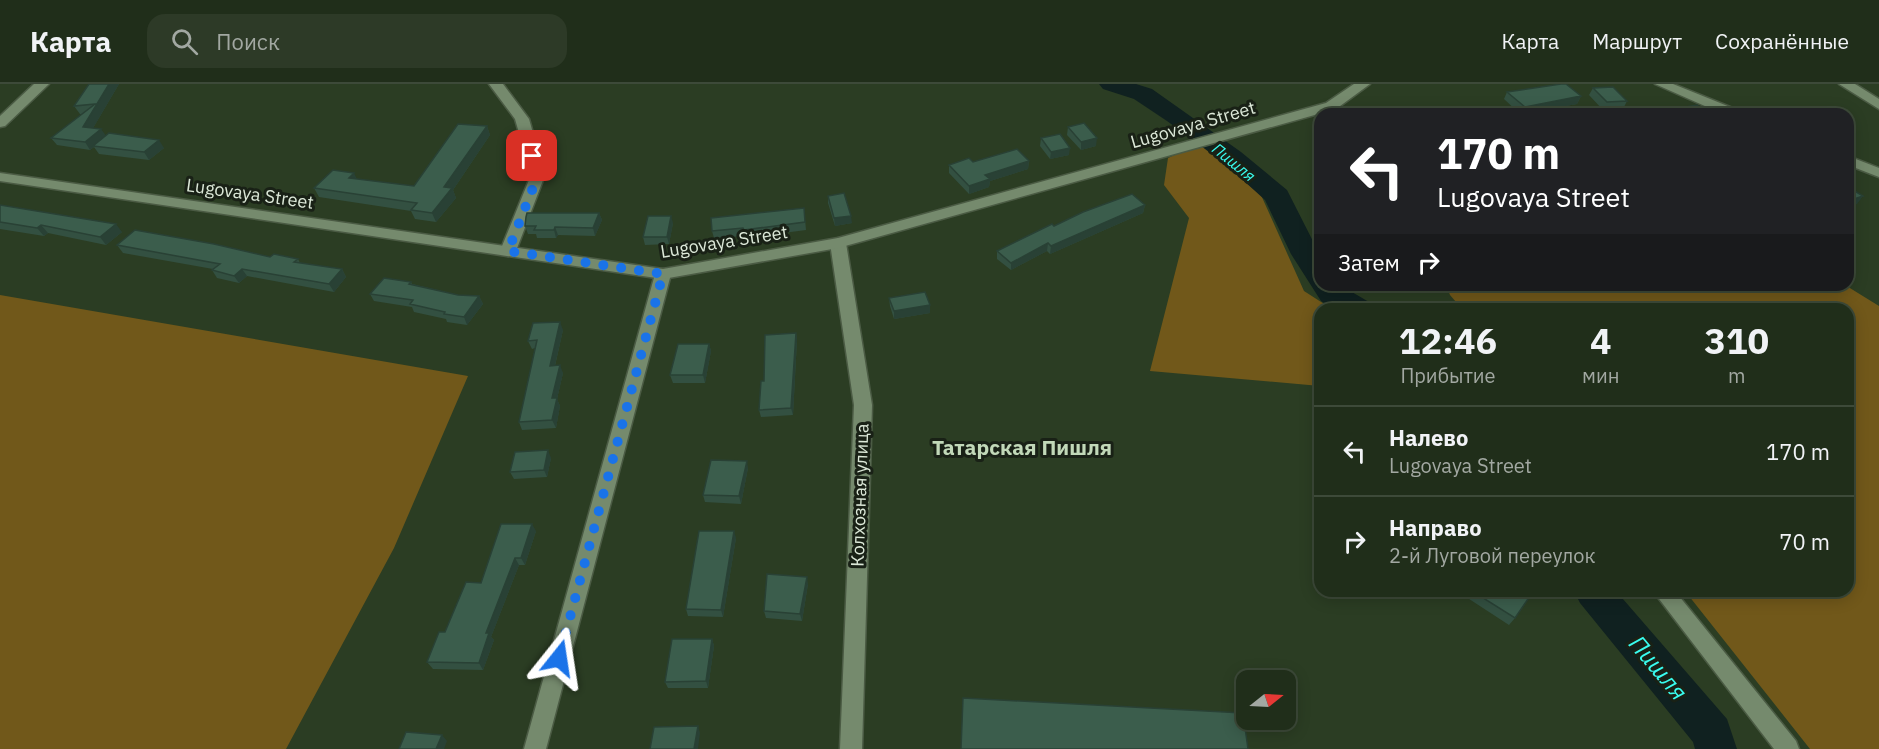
<!DOCTYPE html>
<html lang="ru">
<meta charset="utf-8">
<style>
body{margin:0;font-family:"IBM Plex Sans",sans-serif;background:#2d3a27;color:#f1f3f6;height:100vh;display:flex;flex-direction:column;font-size:22px;white-space:nowrap}
*{box-sizing:border-box;margin:0}
p{font-size:20px;color:#a2a8a2}
.icon{flex:none;width:33px;height:33px;fill:none;stroke:currentColor;stroke-width:2;stroke-linecap:round;stroke-linejoin:round}
.map{position:relative;flex:1;overflow:hidden}
.details{position:absolute;left:1314px;top:219px;width:540px;height:294px;display:flex;flex-direction:column;background:#202e1a;border-radius:18px;box-shadow:0 3px 15px #0003,0 0 0 2px #3d4a39}
.details>*{flex:none}
.top-card{position:absolute;left:1314px;top:24px;width:540px;height:183px;border-radius:18px;box-shadow:0 3px 15px #0003,0 0 0 2px #3d4a39;background:#202124;color:#fff;overflow:hidden}
.needle{width:39px;rotate:72deg}
.controls{position:absolute;left:1236px;top:586px;display:grid;gap:12px}
.controls a{display:grid;place-items:center;width:60px;height:60px;border-radius:12px;background:#202e1a;box-shadow:0 3px 15px #0003,0 0 0 2px #3d4a39;font-size:30px}
.pin{position:absolute;display:grid;place-items:center;width:51px;height:51px;color:#fff;margin:-26px;border-radius:12px;box-shadow:0 3px 9px #0006}
.me{position:absolute;width:66px;margin:-33px;rotate:15deg;stroke-linejoin:round;filter:drop-shadow(0 0 4px #0008)}
.turn{display:flex;align-items:center;gap:21px;height:126px;padding:0 24px;font-size:27px}
.turn .icon{width:78px;height:78px;stroke-width:2.5}
.turn b{display:block;font-size:42px;line-height:51px}
.then{display:flex;align-items:center;height:57px;padding:0 24px;background:#0003;gap:12px;font-size:22px}
.eta{display:flex;justify-content:space-evenly;align-items:center;height:102px;text-align:center}
.eta b{font-size:36px;font-weight:700;line-height:42px}
ul{padding:0;list-style:none}
li{display:flex;align-items:center;gap:18px;height:90px;padding:0 24px;border-top:2px solid #3d4a39}
li div{flex:1}
li b{display:block;font-size:22px}
li em{font-style:normal}
header{display:flex;align-items:center;gap:36px;box-sizing:border-box;height:84px;padding:0 30px;background:#202e1a;border-bottom:2px solid #3d4a39}
header strong{font-size:28px}
nav{display:flex;gap:33px;margin-inline-start:auto;font-size:21px}
.search{width:420px;height:54px;background:#2d3a27;display:flex;align-items:center;gap:15px;box-sizing:border-box;padding:0 21px;border-radius:18px;color:#a2a8a2;font-size:22px}
.map>svg:first-child{display:block}
.green{fill:#71581a}
.lines{fill:none;stroke-linecap:round;stroke-linejoin:round}
.river{fill:#102120;fill-rule:evenodd}
.minor-casing{stroke:#4b5b44;stroke-width:3}
.tertiary-casing{stroke:#4b5b44;stroke-width:3}
.minor{fill:#758a6d;fill-rule:evenodd}
.tertiary{fill:#758a6d;fill-rule:evenodd}
.wall{fill:#335041}
.shaded-wall{fill:#294135}
.building{fill:#3b5d4c;stroke:#294135;stroke-width:1.5}
.route{stroke:#1a73e8;stroke-width:10;stroke-dasharray:0 18}
.labels{text-anchor:middle;stroke-width:6;stroke-linejoin:round;paint-order:stroke}
.far-water-label{font-size:16px;font-style:italic;fill:#39fcef;stroke:#192116}
.street-label{font-size:18px;fill:#dce8d8;stroke:#192116}
.quarter-label{font-size:21px;font-weight:bold;fill:#c1d8b8;stroke:#192116}
.near-water-label{font-size:24px;font-style:italic;fill:#39fcef;stroke:#192116}
</style>
<header>
<strong>Карта</strong>
<div class="search"><svg class="icon" aria-label="search" viewBox="0 0 24 24"><circle cx="10" cy="10" r="6"/><path d="M15 15l6 6"/></svg>Поиск</div>
<nav><a>Карта</a><a>Маршрут</a><a>Сохранённые</a></nav>
</header>
<div class="map">
<svg width="1879" height="665" viewBox="0 0 1879 665">
<rect width="100%" height="100%" fill="#2b3d23"/>
<path class="green" d="M 1199,60 L 1261,111 L 1304,207 L 1332,225 L 1320,225 L 1320,302 L 1150,287 L 1189,134 L 1164,101 L 1168,74 Z
M 1446,201 L 1845,201 L 1879,222 L 1879,665 L 1810,665 L 1685,507 L 1848,507 L 1848,225 L 1462,225 L 1450,211 Z
M 0,211 L 468,292 L 394,464 L 286,665 L 0,665 Z"/>
<g class="lines">
<path class="river" d="M 1099,0 L 1136,0 L 1152,5 L 1241,68 L 1287,106 L 1320,171 L 1320,201 L 1340,201 L 1369,218 L 1373,225 L 1334,225 L 1321,217 L 1291,170 L 1265,116 L 1223,78 L 1167,37 L 1134,15 L 1103,5 Z
M 1574,507 L 1616,507 L 1727,635 L 1737,665 L 1695,665 L 1693,658 L 1580,519 Z"/>
<g class="minor-casing">
<path id="minor" d="M 34,0 L 49,0 L 5,42 L 0,43 L 0,32 Z
M 489,0 L 503,0 L 529,35 L 545,91 L 516,167 L 508,172 L 500,167 L 531,91 L 515,35 Z
M 1655,0 L 1673,0 L 1740,27 L 1742,30 L 1723,30 Z
M 1839,0 L 1855,0 L 1879,15 L 1879,25 Z
M 1848,72 L 1879,84 L 1879,93 L 1848,81 Z
M 838,154 L 846,159 L 872,321 L 862,665 L 840,665 L 854,321 L 830,159 Z
M 663,185 L 669,186 L 671,190 L 546,665 L 524,665 L 655,190 L 657,186 Z
M 1653,507 L 1675,507 L 1796,657 L 1799,665 L 1774,665 Z"/>
</g>
<g class="tertiary-casing">
<path id="tertiary" d="M 1354,0 L 1370,0 L 1336,25 L 838,164 L 663,195 L 0,97 L 0,89 L 663,185 L 838,154 L 1326,19 Z"/>
</g>
<use href="#minor" class="minor"/>
<use href="#tertiary" class="tertiary"/>
</g>
<path class="wall" d="M 89,0 L 119,0 L 93,44 L 106,52 L 164,64 L 149,76 L 99,70 L 94,63 L 90,66 L 57,61 L 51,54 L 83,30 L 80,30 L 74,22 Z
M 1593,4 L 1627,17 L 1623,25 L 1603,26 L 1589,11 Z
M 1507,8 L 1581,12 L 1577,20 L 1520,30 L 1504,15 Z
M 1674,25 L 1709,30 L 1671,30 Z
M 487,42 L 490,51 L 453,106 L 456,114 L 436,138 L 415,135 L 411,127 L 319,113 L 314,104 L 357,95 L 414,102 Z
M 1068,43 L 1096,62 L 1081,66 L 1067,51 Z
M 1041,54 L 1069,71 L 1050,75 L 1040,62 Z
M 1029,77 L 1028,85 L 990,97 L 989,103 L 969,110 L 949,89 L 949,81 L 973,78 Z
M 828,112 L 852,139 L 835,142 L 828,119 Z
M 0,121 L 122,148 L 106,161 L 48,149 L 44,152 L 0,145 Z
M 1145,121 L 1143,129 L 1050,170 L 1047,167 L 1011,186 L 997,175 L 997,167 L 1054,142 Z
M 804,124 L 806,146 L 745,154 L 745,152 L 714,154 L 712,147 Z
M 599,129 L 602,136 L 595,152 L 558,151 L 556,154 L 537,154 L 536,150 L 528,150 L 525,142 Z
M 673,139 L 669,160 L 645,161 L 643,153 Z
M 117,161 L 298,175 L 300,179 L 342,185 L 346,193 L 334,208 L 247,192 L 239,199 L 217,194 L 212,186 L 213,185 L 123,169 Z
M 411,198 L 412,200 L 458,211 L 479,212 L 483,220 L 467,241 L 447,238 L 446,235 L 414,228 L 412,223 L 374,217 L 370,210 Z
M 889,214 L 930,221 L 930,229 L 894,235 L 890,222 Z
M 563,246 L 555,282 L 563,289 L 557,315 L 560,322 L 556,344 L 522,346 L 519,338 L 535,264 L 532,265 L 528,257 Z
M 796,249 L 797,256 L 793,331 L 761,333 L 759,326 L 764,297 Z
M 709,260 L 711,267 L 705,299 L 673,299 L 670,291 Z
M 551,374 L 547,393 L 514,395 L 510,388 Z
M 748,384 L 741,420 L 705,418 L 703,411 Z
M 536,447 L 525,481 L 519,481 L 491,553 L 494,556 L 483,586 L 433,585 L 427,578 L 445,548 L 481,499 Z
M 736,454 L 723,533 L 688,532 L 686,525 Z
M 808,500 L 802,537 L 766,534 L 764,527 Z
M 1466,507 L 1521,507 L 1515,534 L 1509,541 L 1463,511 Z
M 712,555 L 714,562 L 708,604 L 668,604 L 665,598 Z"/>
<path class="shaded-wall" d="M 109,0 L 119,0 L 89,51 L 83,43 Z
M 1581,12 L 1577,20 L 1521,30 L 1525,23 Z
M 487,42 L 490,51 L 453,106 L 456,114 L 436,138 L 432,129 L 444,103 Z
M 101,45 L 107,53 L 93,62 L 94,63 L 90,66 L 85,58 Z
M 1097,54 L 1096,62 L 1081,66 L 1081,58 Z
M 159,56 L 164,64 L 149,76 L 144,68 Z
M 1070,64 L 1069,71 L 1050,75 L 1051,68 Z
M 1029,77 L 1028,85 L 990,97 L 989,103 L 969,110 L 969,102 L 985,91 Z
M 354,89 L 359,99 L 349,94 Z
M 1863,112 L 1857,120 L 1848,123 L 1848,117 Z
M 1145,121 L 1143,129 L 1050,170 L 1051,162 Z
M 599,129 L 602,136 L 595,152 L 593,144 Z
M 671,132 L 673,139 L 669,160 L 667,153 Z
M 851,132 L 852,139 L 835,142 L 834,134 Z
M 116,140 L 122,148 L 106,161 L 100,153 Z
M 41,141 L 48,149 L 44,152 L 37,144 Z
M 555,143 L 558,151 L 556,154 L 554,146 Z
M 1048,159 L 1047,167 L 1011,186 L 1011,179 Z
M 242,185 L 247,192 L 239,199 L 234,192 Z
M 342,185 L 346,193 L 334,208 L 329,200 Z
M 479,212 L 483,220 L 467,241 L 464,233 Z
M 930,221 L 930,229 L 894,235 L 894,227 Z
M 560,238 L 563,246 L 553,290 L 550,282 Z
M 796,249 L 797,256 L 793,331 L 791,324 Z
M 709,260 L 711,267 L 705,299 L 703,291 Z
M 560,281 L 563,289 L 557,315 L 560,322 L 556,344 L 552,336 L 552,314 Z
M 548,366 L 551,374 L 547,393 L 544,386 Z
M 747,377 L 748,384 L 741,420 L 739,412 Z
M 532,440 L 536,447 L 525,481 L 521,474 Z
M 734,447 L 736,454 L 723,533 L 721,526 Z
M 515,474 L 519,481 L 491,553 L 494,556 L 483,586 L 479,579 L 486,549 Z
M 807,493 L 808,500 L 802,537 L 800,530 Z
M 712,555 L 714,562 L 708,604 L 706,597 Z
M 698,642 L 700,649 L 698,665 L 694,665 Z
M 442,651 L 447,657 L 444,665 L 436,665 Z"/>
<path class="building" d="M 89,0 L 109,0 L 83,43 L 101,45 L 85,58 L 51,54 L 95,20 L 74,22 Z
M 1561,0 L 1566,0 L 1581,12 L 1525,23 L 1507,8 Z
M 1613,3 L 1627,17 L 1607,18 L 1593,4 Z
M 1697,21 L 1709,30 L 1680,30 L 1674,25 Z
M 1084,39 L 1097,54 L 1081,58 L 1068,43 Z
M 458,40 L 487,42 L 444,103 L 452,104 L 432,129 L 411,126 L 417,119 L 314,104 L 333,86 L 354,89 L 349,94 L 414,102 Z
M 109,49 L 159,56 L 144,68 L 93,62 Z
M 1060,50 L 1070,64 L 1051,68 L 1041,54 Z
M 1017,65 L 1029,77 L 985,91 L 990,95 L 969,102 L 949,81 L 969,74 L 973,78 Z
M 1848,103 L 1863,112 L 1848,117 Z
M 844,109 L 851,132 L 834,134 L 828,112 Z
M 1132,110 L 1145,121 L 1051,162 L 1048,159 L 1011,179 L 997,167 L 1052,140 L 1054,142 L 1083,128 Z
M 0,121 L 116,140 L 100,153 L 41,141 L 37,144 L 0,138 Z
M 804,124 L 805,138 L 744,146 L 743,144 L 712,147 L 711,134 Z
M 527,129 L 599,129 L 593,144 L 555,143 L 554,146 L 534,146 L 536,142 L 525,142 L 526,133 Z
M 648,132 L 671,132 L 667,153 L 643,153 Z
M 135,146 L 214,160 L 270,173 L 274,170 L 298,175 L 294,178 L 342,185 L 329,200 L 242,185 L 234,192 L 212,186 L 220,180 L 117,161 Z
M 384,194 L 411,198 L 409,200 L 458,211 L 479,212 L 464,233 L 444,230 L 445,228 L 410,220 L 413,216 L 370,210 Z
M 925,208 L 930,221 L 894,227 L 889,214 Z
M 560,238 L 550,282 L 560,281 L 552,314 L 557,314 L 552,336 L 519,338 L 537,256 L 528,257 L 533,239 Z
M 796,249 L 791,324 L 759,326 L 761,297 L 764,297 L 765,251 Z
M 678,260 L 709,260 L 703,291 L 670,291 Z
M 548,366 L 544,386 L 510,388 L 515,368 Z
M 711,376 L 747,377 L 739,412 L 703,411 Z
M 501,440 L 532,440 L 521,474 L 515,474 L 486,549 L 489,549 L 479,579 L 427,578 L 439,548 L 445,548 L 466,498 L 481,499 Z
M 699,447 L 734,447 L 721,526 L 686,525 Z
M 767,490 L 807,493 L 800,530 L 764,527 Z
M 1472,507 L 1521,507 L 1530,512 L 1515,534 Z
M 672,555 L 712,555 L 706,597 L 665,598 Z
M 963,614 L 1243,629 L 1248,665 L 961,665 Z
M 698,642 L 694,665 L 650,665 L 654,643 Z
M 406,648 L 442,651 L 436,665 L 399,665 Z"/>
<g class="lines">
<path class="route" d="M 532,72 L 538,91 L 508,167 L 663,190 L 559,574"/>
</g>
<g class="labels">
<g class="far-water-label">
<text transform="translate(1234 78) rotate(39)" y="6">Пишля</text>
</g>
<g class="street-label">
<text transform="translate(1193 41) rotate(-16)" y="6">Lugovaya Street</text>
<text transform="translate(250 110) rotate(8)" y="6">Lugovaya Street</text>
<text transform="translate(724 158) rotate(-9)" y="6">Lugovaya Street</text>
<text transform="translate(860 411) rotate(-88)" y="6">Колхозная улица</text>
</g>
<g class="quarter-label">
<text x="1022" y="371">Татарская Пишля</text>
</g>
<g class="near-water-label">
<text transform="translate(1658 584) rotate(50)" y="8">Пишля</text>
</g>
</g>
</svg>
<div class="controls">
<a><svg class="needle" viewBox="-14 -14 28 28"><path d="M0-13l5 13h-10z" fill="#e53935"/><path d="M0 13l5-13h-10z" fill="#a2a8a2"/></svg></a>
</div>
<div class="pin" style="left:532px;top:72px;background:#d93025"><svg class="icon" aria-label="arrive" viewBox="0 0 24 24"><path d="M6 21V4h12l-3 4 3 4H6"/></svg></div>
<svg class="me" style="left:559px;top:574px" viewBox="-20 -20 40 40"><path d="M0-17L14 15 0 8-14 15z" fill="#1a73e8" stroke="#fff" stroke-width="4"/></svg>
<div class="top-card">
<div class="turn"><svg class="icon" aria-label="left" viewBox="0 0 24 24"><path d="M17 20v-9H6M10 6l-5 5 5 5"/></svg><div><b>170 m</b>Lugovaya Street</div></div>
<div class="then">Затем<svg class="icon" aria-label="right" viewBox="0 0 24 24"><path d="M7 20v-9h11M14 6l5 5-5 5"/></svg></div>
</div>
<section class="details">
<div class="eta">
<div><b>12:46</b><p>Прибытие</p></div>
<div><b>4</b><p>мин</p></div>
<div><b>310</b><p>m</p></div>
</div>
<ul>
<li><svg class="icon" aria-label="left" viewBox="0 0 24 24"><path d="M17 20v-9H6M10 6l-5 5 5 5"/></svg><div><b>Налево</b><p>Lugovaya Street</p></div><em>170 m</em></li>
<li><svg class="icon" aria-label="right" viewBox="0 0 24 24"><path d="M7 20v-9h11M14 6l5 5-5 5"/></svg><div><b>Направо</b><p>2-й Луговой переулок</p></div><em>70 m</em></li>
</ul>
</section>
</div>
